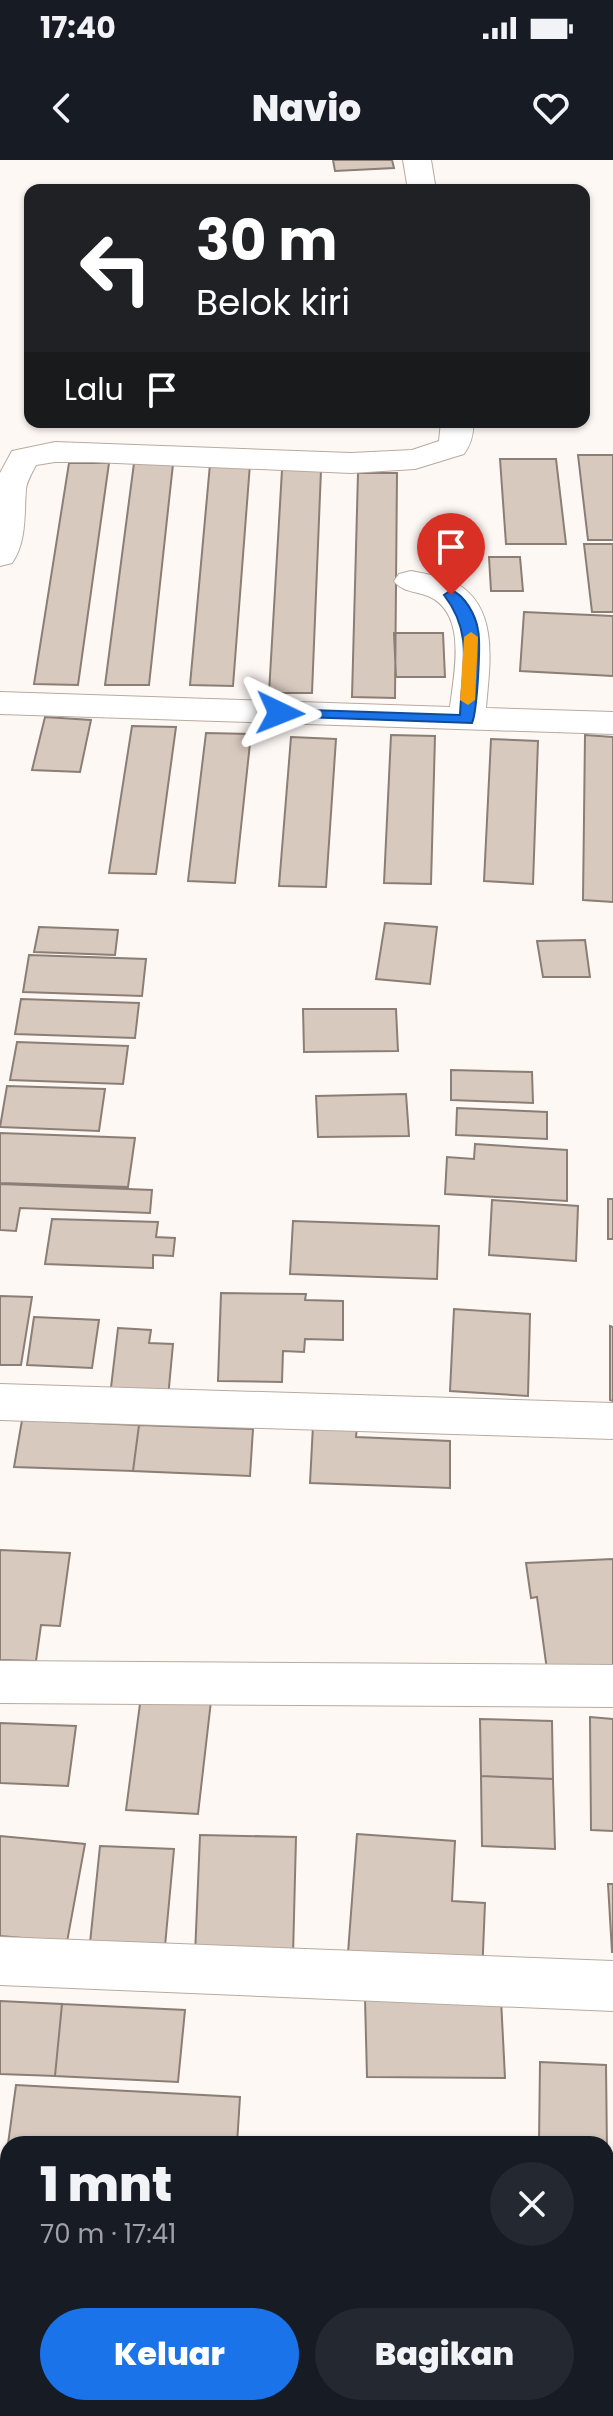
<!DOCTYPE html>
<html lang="id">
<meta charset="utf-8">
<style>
body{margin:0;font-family:Poppins,sans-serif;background:#242831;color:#f1f3f6;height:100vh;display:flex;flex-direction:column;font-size:30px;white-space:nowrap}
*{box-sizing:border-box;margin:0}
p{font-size:26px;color:#9ea1a6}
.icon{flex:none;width:44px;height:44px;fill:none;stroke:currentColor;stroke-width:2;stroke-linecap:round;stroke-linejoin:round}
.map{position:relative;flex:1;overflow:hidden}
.panel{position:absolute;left:0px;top:1976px;width:614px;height:280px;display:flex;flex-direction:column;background:#171b24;border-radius:24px 24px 0 0;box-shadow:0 2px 6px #0004}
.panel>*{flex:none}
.top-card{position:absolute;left:24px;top:24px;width:566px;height:244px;border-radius:16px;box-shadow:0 2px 6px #0004;background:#202124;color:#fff;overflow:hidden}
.pin{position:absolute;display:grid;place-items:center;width:68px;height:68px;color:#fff;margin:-82px -34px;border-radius:50% 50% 50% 0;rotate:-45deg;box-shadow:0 0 8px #0007}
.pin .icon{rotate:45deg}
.me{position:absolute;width:88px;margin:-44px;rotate:92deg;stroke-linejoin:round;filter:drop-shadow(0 0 6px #0008)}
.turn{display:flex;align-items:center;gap:28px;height:168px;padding:0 40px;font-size:36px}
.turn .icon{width:104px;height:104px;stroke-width:2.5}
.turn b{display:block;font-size:56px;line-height:68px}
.then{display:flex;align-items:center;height:76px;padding:0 40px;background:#0003;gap:16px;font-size:30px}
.round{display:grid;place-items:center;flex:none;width:84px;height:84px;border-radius:42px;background:#242831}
.overview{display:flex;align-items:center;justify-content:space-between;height:136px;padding:0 40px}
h1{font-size:48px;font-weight:800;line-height:60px}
.primary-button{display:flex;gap:16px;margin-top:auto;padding:16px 40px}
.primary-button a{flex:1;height:92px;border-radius:48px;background:#1a73e8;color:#fff;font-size:32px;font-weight:800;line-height:92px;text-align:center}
.primary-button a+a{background:#242831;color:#f1f3f6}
.status{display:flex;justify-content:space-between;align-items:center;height:56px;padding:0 40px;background:#171b24;direction:ltr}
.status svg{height:22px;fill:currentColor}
header{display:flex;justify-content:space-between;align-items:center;height:104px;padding:0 40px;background:#171b24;font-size:36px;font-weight:800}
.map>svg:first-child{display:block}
.building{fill:#d8c9be;stroke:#8b7e74;stroke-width:2}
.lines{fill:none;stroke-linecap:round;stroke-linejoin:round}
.minor-casing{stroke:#b8aaa0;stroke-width:2}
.minor{fill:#fff;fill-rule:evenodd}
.route{fill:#1a73e8;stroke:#114b97;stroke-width:2}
.slow{fill:#f59e0b}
</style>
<div class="status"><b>17:40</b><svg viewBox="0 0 49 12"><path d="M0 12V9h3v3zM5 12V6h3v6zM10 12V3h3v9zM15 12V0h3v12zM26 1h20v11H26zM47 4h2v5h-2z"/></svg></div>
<header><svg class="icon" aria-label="back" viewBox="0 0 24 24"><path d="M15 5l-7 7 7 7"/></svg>Navio<svg class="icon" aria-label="heart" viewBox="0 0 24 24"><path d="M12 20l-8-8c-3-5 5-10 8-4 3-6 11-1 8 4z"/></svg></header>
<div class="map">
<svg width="613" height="2256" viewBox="0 0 613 2256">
<rect width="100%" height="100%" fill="#fef8f4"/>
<path class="building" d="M 333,0 L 392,0 L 394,8 L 335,11 Z
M 578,295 L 613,295 L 613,380 L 588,380 Z
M 500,299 L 556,299 L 566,384 L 506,384 Z
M 69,303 L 109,303 L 78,525 L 34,524 Z
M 134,303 L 173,304 L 149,525 L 105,525 Z
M 210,304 L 250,304 L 233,526 L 190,525 Z
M 282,310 L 321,310 L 312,533 L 269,533 Z
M 358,313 L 397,313 L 395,538 L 352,537 Z
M 584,384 L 613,384 L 613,452 L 592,452 Z
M 489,397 L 520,397 L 523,431 L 491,431 Z
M 524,452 L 613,456 L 613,516 L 520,511 Z
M 394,473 L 443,473 L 445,517 L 396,517 Z
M 45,557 L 91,560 L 80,612 L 32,610 Z
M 132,566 L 176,567 L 156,714 L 109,713 Z
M 206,573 L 251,574 L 235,723 L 188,721 Z
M 391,575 L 435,576 L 431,724 L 384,723 Z
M 585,575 L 613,577 L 613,742 L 583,740 Z
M 291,577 L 336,579 L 326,727 L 279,726 Z
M 491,579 L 538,581 L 533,724 L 484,721 Z
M 385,763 L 437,767 L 430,824 L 376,819 Z
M 39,767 L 118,770 L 115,795 L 34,792 Z
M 585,780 L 590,817 L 543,817 L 537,781 Z
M 29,795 L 146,799 L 142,836 L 23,832 Z
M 21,839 L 139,843 L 135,878 L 15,874 Z
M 303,849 L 396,849 L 398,891 L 304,892 Z
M 17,882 L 128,886 L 123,924 L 10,920 Z
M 451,910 L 532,912 L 533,943 L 451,940 Z
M 7,926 L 105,929 L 99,971 L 0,967 Z
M 406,934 L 409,976 L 318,977 L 316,936 Z
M 457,948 L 547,952 L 547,979 L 456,975 Z
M 0,973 L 135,978 L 128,1027 L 0,1023 Z
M 475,984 L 567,990 L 567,1041 L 445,1034 L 447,997 L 474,999 Z
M 0,1024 L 152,1030 L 150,1053 L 20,1048 L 16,1071 L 0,1070 Z
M 608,1039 L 613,1039 L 613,1079 L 608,1079 Z
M 492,1040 L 578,1046 L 576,1101 L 489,1095 Z
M 52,1059 L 158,1062 L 156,1077 L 175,1078 L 173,1096 L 153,1095 L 153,1108 L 45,1104 Z
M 293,1061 L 439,1066 L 437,1119 L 290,1114 Z
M 221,1133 L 306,1134 L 305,1140 L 343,1141 L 343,1180 L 305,1179 L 304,1192 L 283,1191 L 282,1222 L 218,1221 Z
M 0,1136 L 32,1137 L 21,1205 L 0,1205 Z
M 454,1149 L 530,1154 L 528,1236 L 450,1231 Z
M 34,1157 L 99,1160 L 92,1208 L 27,1205 Z
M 610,1166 L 613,1167 L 613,1241 L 610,1240 Z
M 118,1168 L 151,1170 L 149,1183 L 173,1184 L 168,1238 L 110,1236 Z
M 22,1260 L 139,1265 L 133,1311 L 14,1307 Z
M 139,1265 L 253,1269 L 250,1316 L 133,1311 Z
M 313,1265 L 357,1267 L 356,1277 L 450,1281 L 450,1328 L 310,1323 Z
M 0,1390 L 70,1393 L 60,1466 L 41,1465 L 36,1501 L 0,1500 Z
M 613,1399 L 613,1507 L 547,1510 L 537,1437 L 531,1438 L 526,1403 Z
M 141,1536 L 211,1541 L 198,1654 L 126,1650 Z
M 590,1557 L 613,1559 L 613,1671 L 591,1670 Z
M 480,1559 L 552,1561 L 553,1619 L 481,1616 Z
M 0,1563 L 76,1566 L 68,1626 L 0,1623 Z
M 481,1616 L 553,1619 L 555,1689 L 482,1686 Z
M 357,1674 L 455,1681 L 452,1741 L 485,1743 L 482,1816 L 347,1806 Z
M 200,1675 L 296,1677 L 293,1796 L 195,1795 Z
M 0,1676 L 85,1684 L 67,1782 L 0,1776 Z
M 100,1686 L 174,1689 L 165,1786 L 90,1783 Z
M 608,1724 L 613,1724 L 613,1792 L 612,1792 Z
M 365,1839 L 501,1839 L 505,1918 L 367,1917 Z
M 0,1841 L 62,1844 L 55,1916 L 0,1914 Z
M 62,1844 L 185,1850 L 178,1922 L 55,1916 Z
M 540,1902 L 606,1905 L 607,1992 L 606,1984 L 539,1984 Z
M 16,1925 L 240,1937 L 237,1984 L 8,1984 Z
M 0,2028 L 8,2028 L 8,2085 L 0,2085 Z
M 0,2101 L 8,2102 L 8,2184 L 0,2184 Z
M 606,2121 L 613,2121 L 613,2207 L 606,2206 Z
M 0,2208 L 8,2208 L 8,2248 L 16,2248 L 15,2256 L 0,2256 Z
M 606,2235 L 613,2235 L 613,2256 L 564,2256 L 564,2248 L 606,2248 Z
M 149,2248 L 306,2248 L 306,2256 L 149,2256 Z
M 346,2248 L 442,2248 L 442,2256 L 345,2256 Z
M 452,2248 L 545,2248 L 545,2256 L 452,2256 Z"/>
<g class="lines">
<g class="minor-casing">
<path id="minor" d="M 403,0 L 431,0 L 436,30 L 408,30 Z
M 441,262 L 473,262 C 474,274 471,284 464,294 L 415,309 L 351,313 L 93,302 L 55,302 L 36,305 C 32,313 27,321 26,329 C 24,353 27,382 12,403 L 0,406 L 0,313 L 12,291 L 55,282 L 351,293 L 412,290 L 439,281 Z
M 411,411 C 427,414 445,417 459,425 C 500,451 489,508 486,548 L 613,552 L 613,574 L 0,554 L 0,532 L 450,547 C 454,513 468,453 428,436 C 415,431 402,432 394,421 L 399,414 Z
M 0,1224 L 613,1243 L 613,1279 L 0,1260 Z
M 0,1501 L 613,1505 L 613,1547 L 0,1543 Z
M 0,1777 L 613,1801 L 613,1851 L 0,1825 Z"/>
</g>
<use href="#minor" class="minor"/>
</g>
<path class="route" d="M 451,430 C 465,435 476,456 478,470 C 481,484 477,552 472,563 L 275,556 L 275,550 L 280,549 L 460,555 C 462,508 474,474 444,435 Z"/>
<path class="slow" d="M 471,472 L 478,477 L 475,540 L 468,545 L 460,540 L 464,477 Z"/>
</svg>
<div class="pin" style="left:451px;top:435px;background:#d93025"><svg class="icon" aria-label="arrive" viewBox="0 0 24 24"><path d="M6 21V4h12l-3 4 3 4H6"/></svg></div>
<svg class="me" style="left:280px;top:553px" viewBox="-20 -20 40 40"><path d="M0-17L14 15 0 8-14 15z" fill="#1a73e8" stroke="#fff" stroke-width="4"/></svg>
<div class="top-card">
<div class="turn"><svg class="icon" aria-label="left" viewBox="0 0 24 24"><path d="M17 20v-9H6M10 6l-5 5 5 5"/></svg><div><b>30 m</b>Belok kiri</div></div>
<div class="then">Lalu<svg class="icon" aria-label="arrive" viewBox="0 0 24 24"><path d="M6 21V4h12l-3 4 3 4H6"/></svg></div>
</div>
<section class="panel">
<div class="overview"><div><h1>1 mnt</h1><p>70 m · 17:41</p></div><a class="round"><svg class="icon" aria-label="close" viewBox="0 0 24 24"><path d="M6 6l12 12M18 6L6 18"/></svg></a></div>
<div class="primary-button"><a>Keluar</a><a>Bagikan</a></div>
</section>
</div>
